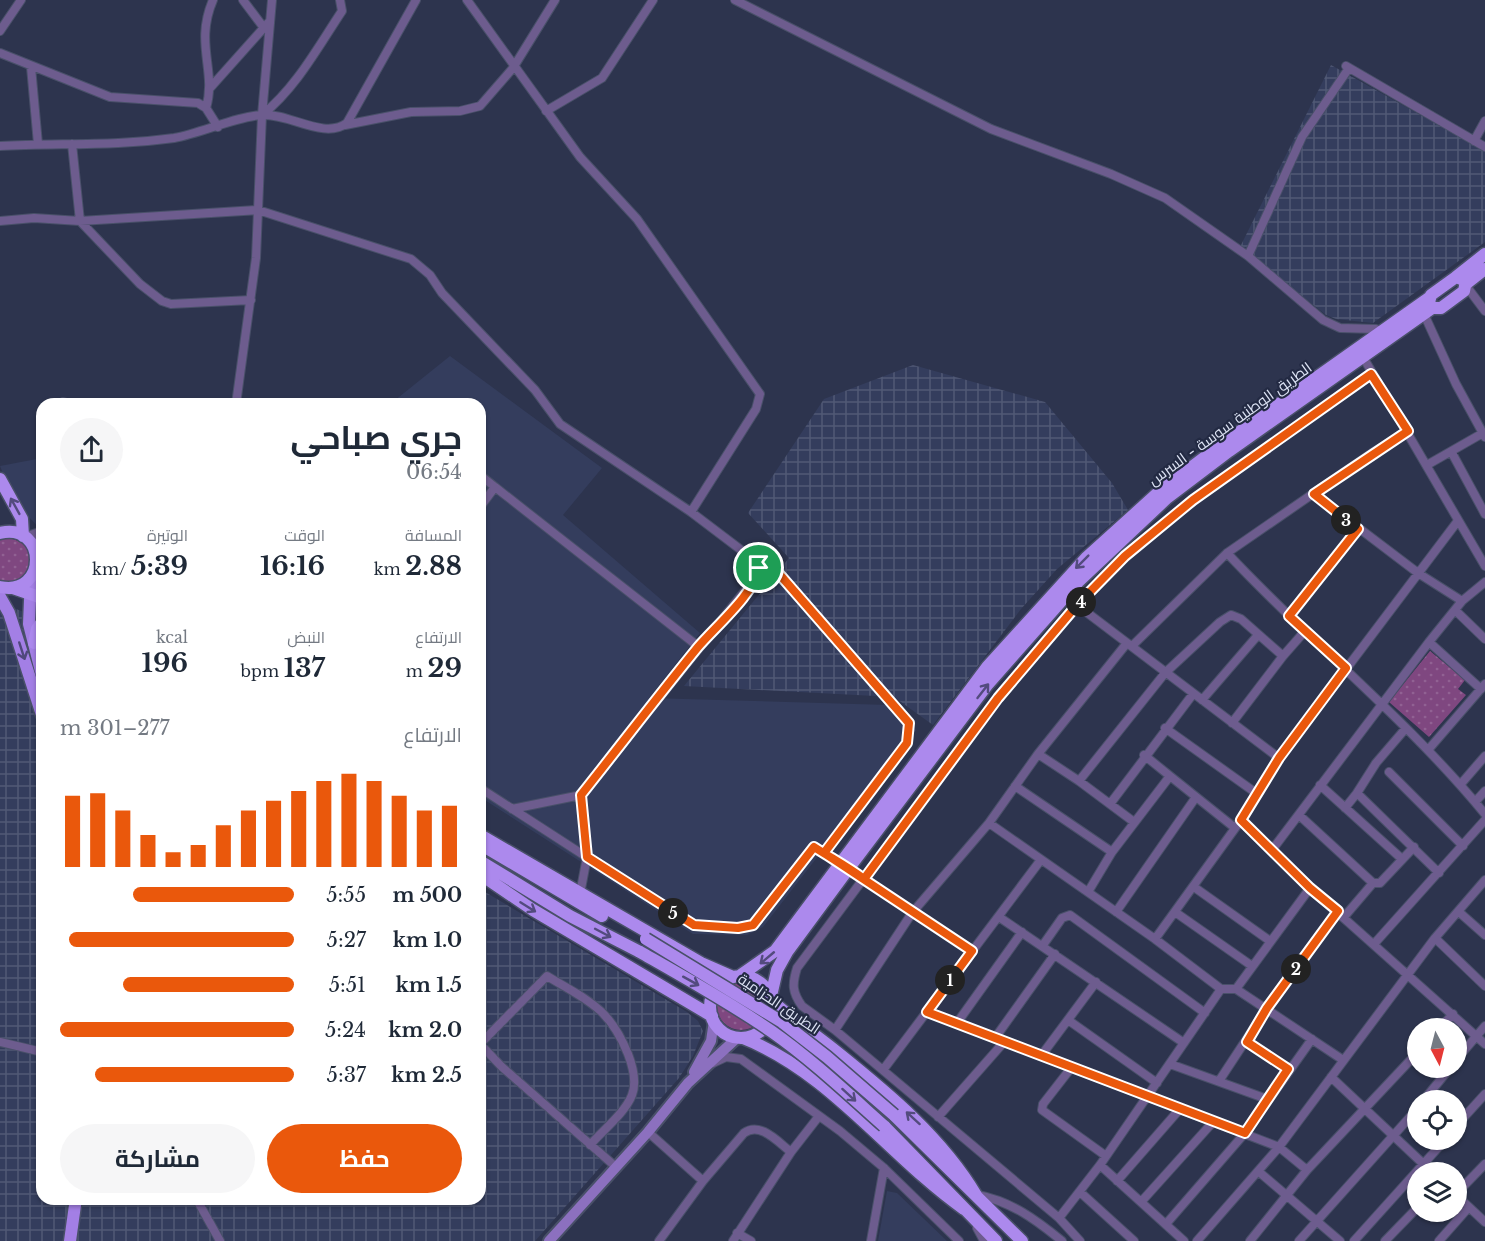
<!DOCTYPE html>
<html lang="ar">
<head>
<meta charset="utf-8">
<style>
  body { margin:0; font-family:"Libre Baskerville",Cairo,serif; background:#f6f6f7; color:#1f2937; direction:rtl; height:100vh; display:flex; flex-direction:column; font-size:22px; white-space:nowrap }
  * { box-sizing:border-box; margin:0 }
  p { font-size:20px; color:#747a83 }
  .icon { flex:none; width:33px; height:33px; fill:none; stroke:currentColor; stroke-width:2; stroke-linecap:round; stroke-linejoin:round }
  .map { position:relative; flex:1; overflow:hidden; direction:ltr }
  .details { position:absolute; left:36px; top:398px; width:450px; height:807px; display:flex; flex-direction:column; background:#fff; border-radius:18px; box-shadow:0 2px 4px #0004; direction:rtl }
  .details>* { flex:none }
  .needle { width:39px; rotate:173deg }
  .controls { position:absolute; left:1407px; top:1018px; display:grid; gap:12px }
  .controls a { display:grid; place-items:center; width:60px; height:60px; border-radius:50%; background:#fff; box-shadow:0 2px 4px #0004; font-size:30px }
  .pin { position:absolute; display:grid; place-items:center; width:51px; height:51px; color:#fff; margin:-26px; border:3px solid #fff; border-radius:50%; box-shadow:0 2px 6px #0007 }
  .km { position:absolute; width:30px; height:30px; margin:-15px; border-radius:50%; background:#222; color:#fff; font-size:16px; line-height:30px; text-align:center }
  .round { display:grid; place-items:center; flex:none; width:63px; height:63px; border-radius:32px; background:#f6f6f7 }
  .overview { display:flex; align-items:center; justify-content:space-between; height:102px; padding:0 24px }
  h1 { font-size:33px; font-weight:700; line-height:45px }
  .metrics { display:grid; grid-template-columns:repeat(3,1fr); gap:9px; height:102px; padding:6px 24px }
  .metrics div { display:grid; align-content:center }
  .metrics b { font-size:26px; font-weight:700 }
  .metrics small { font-size:16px; font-weight:400 }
  .metrics p { font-size:16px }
  .chart { height:168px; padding:12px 24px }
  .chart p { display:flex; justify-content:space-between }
  .chart svg { width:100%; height:108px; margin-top:6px; stroke:#ea580c; stroke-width:6 }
  .cta { display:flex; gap:12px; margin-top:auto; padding:12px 24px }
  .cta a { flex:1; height:69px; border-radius:36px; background:#ea580c; color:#fff; font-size:24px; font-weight:700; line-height:69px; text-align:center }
  .cta a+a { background:#f6f6f7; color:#1f2937 }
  ul { padding:0 24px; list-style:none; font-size:20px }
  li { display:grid; grid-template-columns:96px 72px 1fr; align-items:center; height:45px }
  li i { height:15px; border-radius:8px; background:#ea580c }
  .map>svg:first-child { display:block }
</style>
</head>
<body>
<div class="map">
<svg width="1485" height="1241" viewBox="0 0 1485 1241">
  <defs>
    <pattern id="industrial-grid" width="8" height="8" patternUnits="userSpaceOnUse" patternTransform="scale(1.5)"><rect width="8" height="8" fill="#343d5d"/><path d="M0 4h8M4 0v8" fill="none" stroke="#515975"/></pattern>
    <pattern id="grass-dots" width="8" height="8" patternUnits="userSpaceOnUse" patternTransform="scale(1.5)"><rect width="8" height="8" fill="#7f4780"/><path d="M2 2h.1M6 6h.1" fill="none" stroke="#916193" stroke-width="1.8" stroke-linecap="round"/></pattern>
  </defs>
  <rect width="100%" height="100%" fill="#2d344e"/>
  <!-- built -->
  <path fill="#343d5d" d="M450 356 602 468 563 515 700 633 649 698 889 705 916 730 763 927 747 935 693 934 480 797V404H386L394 401Z
    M42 458V531L14 501 0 466Z
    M887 1191 897 1193 947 1241H878Z"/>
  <!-- industrial -->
  <path fill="url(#industrial-grid)" d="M1331 65 1485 151V242L1373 323 1336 319 1326 315 1240 247Z
    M913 365 1045 402 1112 483 1128 510 1057 569 1021 609 933 725 894 697 684 686 789 558 748 513 824 399Z
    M0 602 42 620V1198H480V889L687 1012 698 1021 703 1031 693 1056 679 1078 535 1241H0Z"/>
  <!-- grass -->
  <path fill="url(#grass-dots)" d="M8 538C44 543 32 590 0 580V540Z
    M1430 651 1465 680 1458 689 1466 695 1429 737 1389 702Z
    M717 1006a24 24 0 1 1 48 0a24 24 0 1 1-48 0Z"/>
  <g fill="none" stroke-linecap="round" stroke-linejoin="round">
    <!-- minor casing -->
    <g stroke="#495069" stroke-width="10">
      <path id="minor" d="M243 0 264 28
        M467 0 580 157 637 219 760 394 756 409 691 512
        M735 0 991 129 1111 174 1165 198 1248 256 1323 320 1340 328 1376 329 1381 332
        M0 31 21 0
        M0 53 110 97 198 103 206 108 218 127
        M1346 66 1485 147
        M31 67 38 144
        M210 88 269 22
        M206 108C217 71 194 44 213 0
        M546 111 602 78 653 0
        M262 115C296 88 318 47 342 11L340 0
        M345 125 411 112 460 111 480 106 513 68 555 0
        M1474 141 1485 121
        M72 144 80 221 140 284 162 301 171 304 251 300
        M0 146C58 143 117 146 174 138 202 133 237 116 263 115 289 113 324 140 347 123L416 0
        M0 221 34 218 80 221 258 210 411 259 430 275 442 293 535 390 560 424 691 512 753 559 759 568 757 576 581 795 512 809
        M1248 256 1302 137 1349 68
        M1467 287 1485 311
        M1424 314 1456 384 1485 437
        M1363 357 1485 566
        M63 402 71 404
        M236 404 256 258 262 115 272 0
        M1452 453 1485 514
        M1427 465 1483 433
        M480 475 495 487
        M1314 494 1418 573 1462 601
        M480 507 495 487 699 647
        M25 537 42 531
        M30 541 42 539
        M1227 553C1311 643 1407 719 1485 814
        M759 568H774L909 723 907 743 824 853
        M1077 605 1279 758
        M1455 610 1485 639
        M1289 616 1358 529
        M1429 642 1481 689
        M1132 646 1227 553 1372 453 1409 431
        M1283 656 1305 631
        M1202 700 1258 635
        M1165 728 1256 793
        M1428 750 1485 684
        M1038 754 1079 781 1134 822
        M1389 772 1463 846
        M1170 776 1235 828
        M1079 781 1165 673 1220 622 1231 615 1241 619 1283 656 1232 723
        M1320 785 1402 859
        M1460 785 1485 756
        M1015 786 1112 852
        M480 788 687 922 705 927 738 928 753 925 814 847 972 951
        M1357 793 1376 763 1406 728
        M1475 802 1485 791
        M1110 804 1193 694
        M1345 808 1357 793 1439 873
        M1299 815 1373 883H1380L1414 847
        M1241 820 1310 888 1485 1044
        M989 823 1155 939 1221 989H1236L1343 1060
        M1272 850 1429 642 1462 601 1485 582
        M1194 887 1270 941
        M1088 892 1112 852 1170 776 1144 755
        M580 894 587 857 581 795
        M1116 912 1196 797
        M1175 912 1252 966
        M1459 912 1485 935
        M999 917 1184 1043
        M1344 917 1373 883
        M1435 938 1485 986
        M1155 939 1241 820 1279 758 1457 522
        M1374 944 1485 820
        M1043 945 1062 918 1070 915 1205 1013
        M1236 989 1310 888
        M927 1012 1279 1147 1307 1170
        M1068 1020 1157 1083
        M957 1023 1022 932
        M1439 1029 1453 1014
        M835 1030 912 913 989 823 1038 754 1127 643
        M995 1038 1055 954
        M0 1042 42 1052
        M1247 1042 1289 1069
        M1041 1056 1096 982
        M1456 1060 1485 1026
        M713 1063 726 1057 741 1059 840 1131 884 1168 959 1241
        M1170 1064 1267 1099
        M1071 1068 1043 1104 1042 1110 1106 1156
        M883 1070 1040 861
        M1331 1077 1433 1173
        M1219 1081 1267 1008 1338 911
        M1423 1101 1450 1068
        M938 1117 1004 1042
        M1456 1126 1485 1094
        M648 1132 703 1181 659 1241
        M590 1145C603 1130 625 1113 632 1095 637 1082 633 1067 628 1054 609 1007 588 1001 547 976L480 1044 502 1067 616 1167
        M1100 1165 1184 1241
        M1258 1171 1340 1241
        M703 1181 744 1133C760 1121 778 1142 791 1152
        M1117 1181 1179 1110
        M1080 1192 1134 1241
        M1456 1194 1485 1164
        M978 1195C1012 1202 1035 1219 1062 1241
        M1456 1195 1485 1222
        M196 1198 220 1241
        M1141 1202 1213 1122
        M1059 1218 1100 1165 1221 989
        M1166 1224 1245 1133 1312 1039
        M977 1228 984 1241
        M737 1233 751 1241
        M733 1241 791 1152 819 1116
        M871 1241 884 1168
        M1080 1241 1059 1218 835 1030 802 1006C792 992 792 984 797 968L998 698 1077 605 1124 556 1193 500 1371 374
        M1197 1241 1279 1147 1435 938 1485 880
        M1250 1241 1307 1170 1418 1052
        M1299 1241 1418 1108
        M1354 1241 1445 1140
        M1385 1241 1418 1207
        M1439 1241 1469 1207"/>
    </g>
    <!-- secondary casing -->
    <g stroke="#495069" stroke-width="14">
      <path id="secondary" d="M694 1072 711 1041 714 1021
        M549 1241 648 1132 688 1083 738 1037"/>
    </g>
    <!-- primary casing -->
    <g stroke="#495069" stroke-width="15">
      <path id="primary" d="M31 577 29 624 42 675
        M0 597 9 613 42 715
        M70 1241 76 1198"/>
    </g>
    <!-- trunk casing -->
    <g stroke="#495069" stroke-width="15">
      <path id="trunk" d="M1456 277 1466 281 1464 291 1441 308H1432L1429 302 1431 295Z
        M1456 277 1485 254
        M1467 283 1485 269
        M0 479 22 519 23 536
        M0 533C48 522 48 597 0 587
        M13 588 42 598
        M34 643 37 629 42 622
        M480 835 701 963 733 977
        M480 844 602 916
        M480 861 570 916 640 952
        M480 874 533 910 712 1016
        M741 975 775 951 987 667 1086 558 1160 491 1221 445 1429 298
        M710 1007a31 31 0 1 1 62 0a31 31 0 1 1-62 0Z
        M771 996 777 970 787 952 849 868 988 684 1078 582 1167 498 1229 451 1432 308
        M772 1001C793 1020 816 1035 838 1053 889 1094 942 1138 976 1195
        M743 1038C830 1072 889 1156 964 1209
        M894 1115 1022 1241
        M884 1126 996 1241"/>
    </g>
    <!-- minor -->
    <use href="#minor" stroke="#6d5c8e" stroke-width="8"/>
    <!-- secondary -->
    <use href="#secondary" stroke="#8c70bf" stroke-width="10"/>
    <!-- primary -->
    <use href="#primary" stroke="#a37fe5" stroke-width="12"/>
    <!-- trunk -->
    <use href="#trunk" stroke="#ac89ed" stroke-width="12"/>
    <!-- trunk-bridge casing -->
    <g stroke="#495069" stroke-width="15" stroke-linecap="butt">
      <path id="trunk-bridge" d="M646 939 782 1022 827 1057 894 1115
        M640 952C684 977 729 1002 771 1031 811 1059 847 1093 884 1126"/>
    </g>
    <!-- trunk-bridge -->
    <use href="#trunk-bridge" stroke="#ac89ed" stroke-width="12"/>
  </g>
  <!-- one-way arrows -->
  <defs><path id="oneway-shaft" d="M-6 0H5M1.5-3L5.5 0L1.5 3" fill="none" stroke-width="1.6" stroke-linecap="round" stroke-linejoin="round" transform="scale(1.5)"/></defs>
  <g stroke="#534b7e">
    <use href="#oneway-shaft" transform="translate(15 506) rotate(-119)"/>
    <use href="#oneway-shaft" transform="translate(1082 562) rotate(135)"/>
    <use href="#oneway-shaft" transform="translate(983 691) rotate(-52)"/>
    <use href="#oneway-shaft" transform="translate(528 907) rotate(32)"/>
    <use href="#oneway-shaft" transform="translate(603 933) rotate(28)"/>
    <use href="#oneway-shaft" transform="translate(767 958) rotate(140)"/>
    <use href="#oneway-shaft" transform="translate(691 981) rotate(29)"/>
    <use href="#oneway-shaft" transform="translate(849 1095) rotate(42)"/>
    <use href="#oneway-shaft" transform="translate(913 1118) rotate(-138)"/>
  </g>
  <use stroke="#50487c" href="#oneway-shaft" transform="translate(22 651) rotate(72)"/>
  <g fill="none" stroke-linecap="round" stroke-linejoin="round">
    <!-- route casing -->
    <g stroke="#fff" stroke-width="12">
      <path id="route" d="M759 568H774L909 723 907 743 824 853 972 951 927 1012 1245 1133 1288 1069 1247 1042 1267 1008 1338 911 1310 888 1241 820 1279 758 1346 668 1289 616 1358 529 1314 494 1408 431 1371 374 1193 500 1125 556 1077 605 998 698 864 879C848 867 831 858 814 847L753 925 738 928 694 925 587 857 581 795C620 746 658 696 698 647 715 627 755 593 759 568"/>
    </g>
    <!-- route -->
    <use href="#route" stroke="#ea580c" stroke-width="8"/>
  </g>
  <g text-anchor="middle" stroke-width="4.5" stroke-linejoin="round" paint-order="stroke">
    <!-- street labels -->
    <g font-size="15" fill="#dee4f5" stroke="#232a43">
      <text transform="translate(1230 424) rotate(-36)" y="5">الطريق الوطنية سوسة - السرس</text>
      <text transform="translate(779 1004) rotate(34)" y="5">الطريق الحزامية</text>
    </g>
  </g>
</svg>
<div class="controls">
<a><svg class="needle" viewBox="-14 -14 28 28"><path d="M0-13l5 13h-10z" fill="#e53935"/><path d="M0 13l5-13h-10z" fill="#747a83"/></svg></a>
<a><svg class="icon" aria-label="locate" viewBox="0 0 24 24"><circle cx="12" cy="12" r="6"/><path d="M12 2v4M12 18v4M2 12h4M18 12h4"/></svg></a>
<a><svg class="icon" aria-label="layers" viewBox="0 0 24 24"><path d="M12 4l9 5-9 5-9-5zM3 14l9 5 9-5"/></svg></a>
</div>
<div class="pin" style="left:759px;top:568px;background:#1e9e55"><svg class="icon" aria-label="arrive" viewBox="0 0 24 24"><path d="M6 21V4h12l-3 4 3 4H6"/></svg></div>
<b class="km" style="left:950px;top:980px">1</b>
<b class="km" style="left:1296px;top:969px">2</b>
<b class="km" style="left:1346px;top:520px">3</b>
<b class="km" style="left:1081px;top:602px">4</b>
<b class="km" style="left:673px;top:913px">5</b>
<section class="details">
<div class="overview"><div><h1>جري صباحي</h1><p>06:54</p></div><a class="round"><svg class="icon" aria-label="share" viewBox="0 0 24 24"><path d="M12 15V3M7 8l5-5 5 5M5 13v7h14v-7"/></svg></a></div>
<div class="metrics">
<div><p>المسافة</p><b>2.88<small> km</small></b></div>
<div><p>الوقت</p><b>16:16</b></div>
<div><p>الوتيرة</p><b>5:39<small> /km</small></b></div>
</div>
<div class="metrics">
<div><p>الارتفاع</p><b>29<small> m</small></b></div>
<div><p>النبض</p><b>137<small> bpm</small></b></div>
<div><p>kcal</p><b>196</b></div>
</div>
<div class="chart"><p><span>الارتفاع</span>277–301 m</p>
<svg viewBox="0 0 160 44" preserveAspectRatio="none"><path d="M5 44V15M15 44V14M25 44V21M35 44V31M45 44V38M55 44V35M65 44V27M75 44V21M85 44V17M95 44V13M105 44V9M115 44V6M125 44V9M135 44V15M145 44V21M155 44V19"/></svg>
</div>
<ul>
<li><b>500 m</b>5:55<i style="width:69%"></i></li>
<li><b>1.0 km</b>5:27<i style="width:96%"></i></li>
<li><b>1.5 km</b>5:51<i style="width:73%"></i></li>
<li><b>2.0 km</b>5:24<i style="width:100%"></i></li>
<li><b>2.5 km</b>5:37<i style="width:85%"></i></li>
</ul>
<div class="cta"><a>حفظ</a><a>مشاركة</a></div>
</section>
</div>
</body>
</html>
